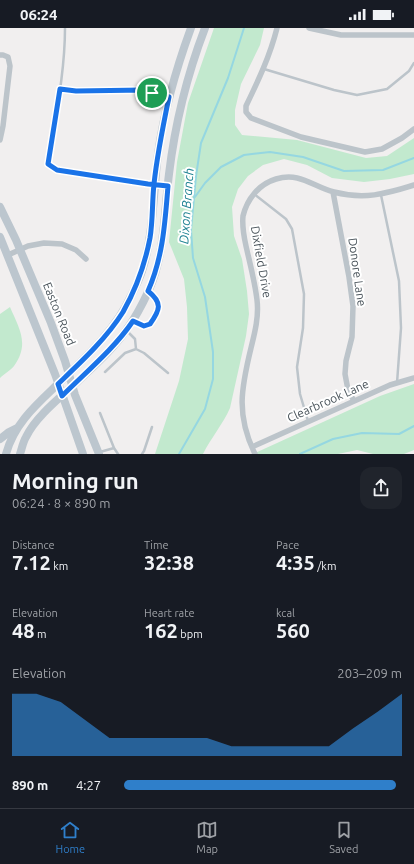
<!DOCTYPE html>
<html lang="en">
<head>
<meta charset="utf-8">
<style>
  body { margin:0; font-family:Ubuntu,sans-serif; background:#20242c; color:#f1f3f6; height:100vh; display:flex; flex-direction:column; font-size:15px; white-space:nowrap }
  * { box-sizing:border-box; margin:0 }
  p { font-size:13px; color:#9ea1a6 }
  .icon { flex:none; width:22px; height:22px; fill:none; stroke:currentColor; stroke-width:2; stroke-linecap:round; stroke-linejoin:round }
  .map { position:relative; height:426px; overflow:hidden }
  .panel { display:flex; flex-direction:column; background:#171b24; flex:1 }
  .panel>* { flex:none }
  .pin { position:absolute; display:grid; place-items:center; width:34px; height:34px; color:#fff; margin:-17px; border:2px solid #fff; border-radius:50%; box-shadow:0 1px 4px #0007 }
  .round { display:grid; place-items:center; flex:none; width:42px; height:42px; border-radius:12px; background:#20242c }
  .head { display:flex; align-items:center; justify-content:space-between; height:68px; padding:0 12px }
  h1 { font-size:22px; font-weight:700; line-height:30px }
  .figures { display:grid; grid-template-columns:repeat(3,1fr); gap:6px; height:68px; padding:4px 12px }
  .figures div { display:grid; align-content:center }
  .figures b { font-size:20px; font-weight:700 }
  .figures small { font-size:11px; font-weight:400 }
  .figures p { font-size:11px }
  .chart { height:112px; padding:8px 12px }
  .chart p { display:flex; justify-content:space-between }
  .chart svg { width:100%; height:72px; margin-top:4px; fill:#2f7fca; opacity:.7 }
  ul { padding:0 12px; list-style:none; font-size:13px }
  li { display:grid; grid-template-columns:64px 48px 1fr; align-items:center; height:30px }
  li i { height:10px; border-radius:5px; background:#2f7fca }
  .status { display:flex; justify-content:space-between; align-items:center; height:28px; padding:0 20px; background:#171b24; direction:ltr }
  .status svg { height:11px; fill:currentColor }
  .menu { display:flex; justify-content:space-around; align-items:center; height:56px; border-top:1px solid #363941; background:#171b24; font-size:11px; color:#9ea1a6 }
  .menu a { display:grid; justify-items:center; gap:2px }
  .menu .current { color:#2f7fca }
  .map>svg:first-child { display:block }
</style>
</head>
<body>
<div class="status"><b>06:24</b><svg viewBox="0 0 49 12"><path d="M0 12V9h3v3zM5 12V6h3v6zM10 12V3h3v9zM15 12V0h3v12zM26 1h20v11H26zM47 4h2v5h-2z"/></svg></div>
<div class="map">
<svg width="414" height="426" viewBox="0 0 414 426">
  <rect width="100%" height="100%" fill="#f1efef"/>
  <!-- green -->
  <path fill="#c2e9ce" d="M214 0H264L260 17 241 56 235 82V97L242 107 297 112 366 130 387 128 414 110V146L390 151 364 154 332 150 307 137 284 131 263 137 248 148 238 161 232 179 234 208 242 231 247 263 249 286 246 308 230 380C223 396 211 410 203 426H155L179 353 188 311 187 279 184 251 169 214 177 134 188 75Z
    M10 279C19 300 30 316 14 338 11 342 4 346 0 350V286Z
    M414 356V422L404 426H373L357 422 338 426H253L380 368Z"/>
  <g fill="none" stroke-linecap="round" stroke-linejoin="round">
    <!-- stream -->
    <path stroke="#95d7e1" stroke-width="2" d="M195 169 205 155 221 139 244 127 270 124 303 129 344 143 383 142 414 130
      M179 426 205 381 213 351V324L205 269 193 230 191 202 196 148 201 115 228 50 244 0
      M300 426 333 411 362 405 399 406 414 398"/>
    <!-- lane -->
    <path stroke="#bcc4ca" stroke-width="2.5" d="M65 0C65 45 55 91 48 136L57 142 166 158
      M264 41 334 62 357 67 387 61 409 43 414 35
      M60 61 76 63 144 62 169 69
      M254 166 286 191 292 201 304 266 303 300 297 339 300 366 308 393
      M381 167 399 253 401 300 397 355
      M133 293 144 298 150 296C160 283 163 275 149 264
      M127 303 135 311 136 321 144 325 168 345
      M105 344 125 325 136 321
      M100 385 114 420 100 424
      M114 420 118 426
      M142 426 144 423 152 399"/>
    <!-- street -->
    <path stroke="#bcc4ca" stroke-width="5.5" d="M277 0C270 28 258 53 246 78V84L251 90 301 109 365 124 382 121 402 110 414 101
      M309 0 341 7H414
      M0 27H3L8 29 10 38 3 98 0 112
      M333 164 349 249 353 278 352 309 346 333 345 346 348 362 354 373
      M8 227 28 218 44 215 62 216 76 222 86 231
      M252 419 390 357 414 350
      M255 426C236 387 241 361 251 320 255 304 259 288 257 272 255 254 250 236 246 218 244 209 242 198 243 188 247 171 259 156 276 151 300 144 312 158 334 164 364 172 385 166 414 157"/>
    <!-- secondary -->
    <path stroke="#bcc6ce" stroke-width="8" d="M0 179 16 212 51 295 65 333 75 367 99 426
      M0 209 55 346 83 426
      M0 411 9 404 17 400
      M6 426C14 396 36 377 57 357 85 330 115 303 131 268 135 260 139 252 142 243 154 206 153 165 158 126 164 83 176 41 191 0
      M20 426C22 420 23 414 26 409 36 388 62 368 79 352 96 336 114 320 127 301 136 289 143 275 149 262 165 225 164 186 169 146 175 96 187 47 205 0"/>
  </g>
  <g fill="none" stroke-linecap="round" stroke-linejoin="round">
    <!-- route casing -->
    <g stroke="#fff" stroke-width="8">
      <path id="route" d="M152 65 169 69C163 98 157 127 154 156 152 174 153 192 150 210 145 236 136 261 123 284 106 311 81 334 58 356L62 368C86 344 114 321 133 293L144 298 150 296C160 282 163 275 148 263 163 229 165 195 168 158L148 156 57 142 48 136 60 61 76 63 144 62 152 65"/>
    </g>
    <!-- route -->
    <use href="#route" stroke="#1a73e8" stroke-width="5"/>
  </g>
  <g text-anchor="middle" stroke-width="4" stroke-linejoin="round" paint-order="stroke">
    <!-- street labels -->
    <g font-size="12" fill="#49535a" stroke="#fff">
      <text transform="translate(261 234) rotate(80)" y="4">Dixfield Drive</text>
      <text transform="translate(357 244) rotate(82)" y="4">Donore Lane</text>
      <text transform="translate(59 286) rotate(68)" y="4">Easton Road</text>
      <text transform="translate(328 373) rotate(-24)" y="4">Clearbrook Lane</text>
    </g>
    <!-- water labels -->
    <g font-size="13" font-style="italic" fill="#1d8191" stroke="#fff">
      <text transform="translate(186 178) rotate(-86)" y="5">Dixon Branch</text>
    </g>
  </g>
</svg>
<div class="pin" style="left:152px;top:65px;background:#1e9e55"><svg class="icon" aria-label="arrive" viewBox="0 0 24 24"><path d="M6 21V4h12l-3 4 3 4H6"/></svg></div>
</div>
<section class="panel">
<div class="head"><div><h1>Morning run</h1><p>06:24 · 8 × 890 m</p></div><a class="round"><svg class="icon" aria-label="share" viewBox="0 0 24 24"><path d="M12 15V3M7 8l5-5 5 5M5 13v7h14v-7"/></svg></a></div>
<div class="figures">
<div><p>Distance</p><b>7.12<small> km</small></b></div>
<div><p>Time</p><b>32:38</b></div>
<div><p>Pace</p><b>4:35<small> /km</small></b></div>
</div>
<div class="figures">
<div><p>Elevation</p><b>48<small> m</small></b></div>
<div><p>Heart rate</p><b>162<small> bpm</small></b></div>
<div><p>kcal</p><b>560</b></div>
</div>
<div class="chart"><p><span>Elevation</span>203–209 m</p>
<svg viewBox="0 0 160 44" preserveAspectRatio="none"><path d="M0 44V6L10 6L20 11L30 22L40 33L50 33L60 33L70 33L80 33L90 38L100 38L110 38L120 38L130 38L140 27L150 17L160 6V44z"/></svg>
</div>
<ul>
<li><b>890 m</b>4:27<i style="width:98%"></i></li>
</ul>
</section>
<nav class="menu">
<a class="current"><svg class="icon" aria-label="home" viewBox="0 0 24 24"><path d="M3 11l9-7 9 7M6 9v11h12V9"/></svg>Home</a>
<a><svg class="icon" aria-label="map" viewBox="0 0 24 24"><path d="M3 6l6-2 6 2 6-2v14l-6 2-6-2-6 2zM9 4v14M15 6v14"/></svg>Map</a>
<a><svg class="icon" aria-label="saved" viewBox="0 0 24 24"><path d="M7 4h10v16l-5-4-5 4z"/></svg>Saved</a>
</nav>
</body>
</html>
